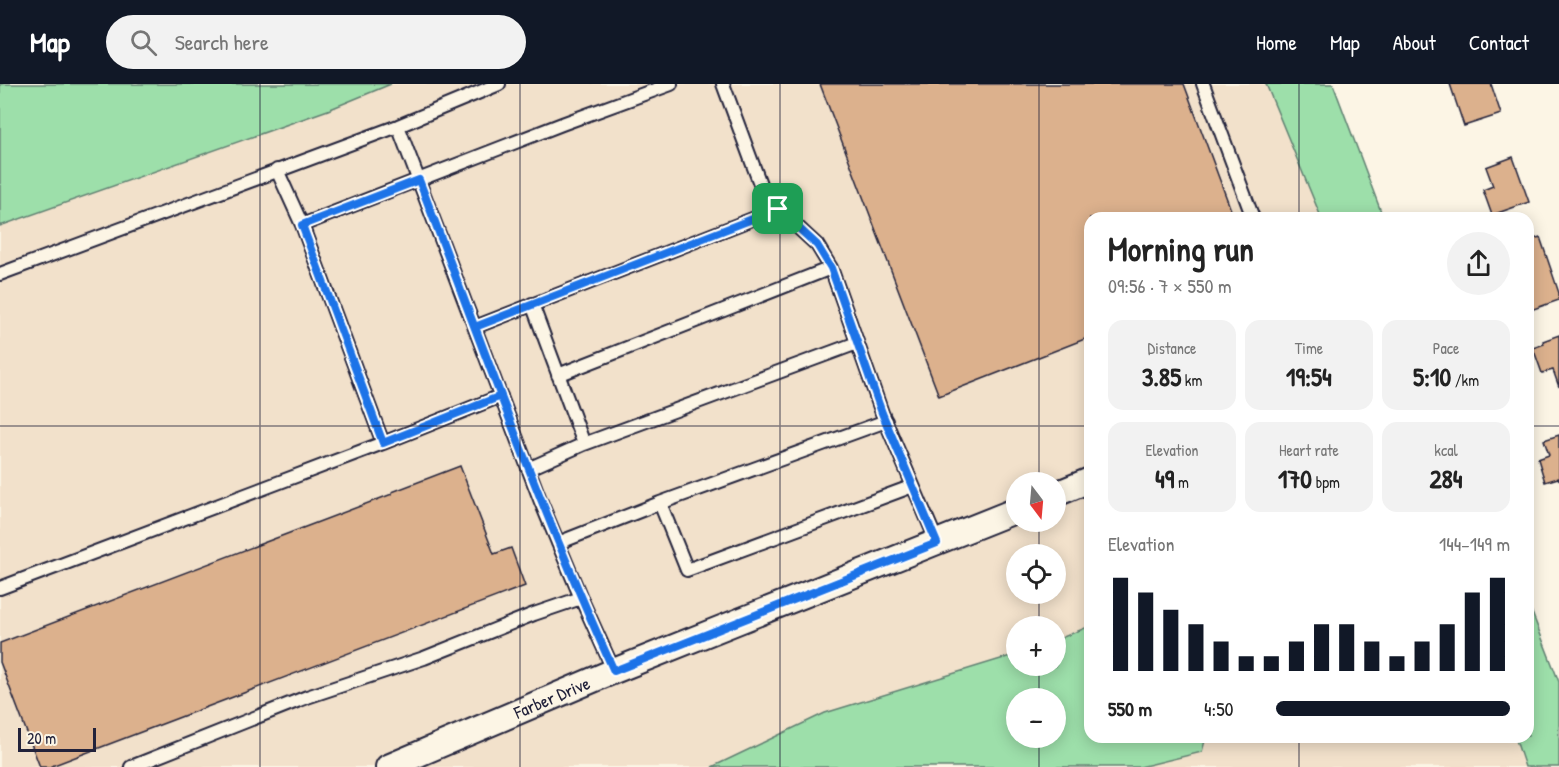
<!DOCTYPE html>
<html lang="en">
<head>
<meta charset="utf-8">
<style>
  body { margin:0; font-family:"Patrick Hand",sans-serif; background:#f2f2f2; color:#222; height:100vh; display:flex; flex-direction:column; font-size:22px; white-space:nowrap }
  * { box-sizing:border-box; margin:0 }
  p { font-size:20px; color:#767676 }
  .icon { flex:none; width:33px; height:33px; fill:none; stroke:currentColor; stroke-width:2; stroke-linecap:round; stroke-linejoin:round }
  .map { position:relative; flex:1; overflow:hidden }
  .drawer { position:absolute; left:1084px; top:128px; width:450px; height:531px; display:flex; flex-direction:column; background:#fff; border-radius:18px; box-shadow:0 3px 15px #0003 }
  .drawer>* { flex:none }
  .needle { width:39px; rotate:164deg }
  .buttons { position:absolute; left:1006px; top:388px; display:grid; gap:12px }
  .buttons a { display:grid; place-items:center; width:60px; height:60px; border-radius:50%; background:#fff; box-shadow:0 3px 15px #0003; font-size:30px }
  .scale { position:absolute; left:18px; bottom:15px; width:78px; box-sizing:border-box; padding-left:6px; border:3px solid #22223b; border-top:0; font-size:16px; line-height:21px; white-space:nowrap; color:#22223b; -webkit-text-stroke:4px #fcf5e5; paint-order:stroke }
  .pin { position:absolute; display:grid; place-items:center; width:51px; height:51px; color:#fff; margin:-26px; border-radius:12px; box-shadow:0 3px 9px #0006 }
  .round { display:grid; place-items:center; flex:none; width:63px; height:63px; border-radius:32px; background:#f2f2f2 }
  .headline { display:flex; align-items:center; justify-content:space-between; height:102px; padding:0 24px }
  h1 { font-size:33px; font-weight:700; line-height:45px }
  .figures { display:grid; grid-template-columns:repeat(3,1fr); gap:9px; height:102px; padding:6px 24px }
  .figures div { display:grid; align-content:center; border-radius:15px; background:#f2f2f2; text-align:center }
  .figures b { font-size:26px; font-weight:700 }
  .figures small { font-size:16px; font-weight:400 }
  .figures p { font-size:16px }
  .chart { height:168px; padding:12px 24px }
  .chart p { display:flex; justify-content:space-between }
  .chart svg { width:100%; height:108px; margin-top:6px; stroke:#111827; stroke-width:6 }
  ul { padding:0 24px; list-style:none; font-size:20px }
  li { display:grid; grid-template-columns:96px 72px 1fr; align-items:center; height:45px }
  li i { height:15px; border-radius:8px; background:#111827 }
  header { display:flex; align-items:center; gap:36px; box-sizing:border-box; height:84px; padding:0 30px; background:#111827; color:#fff }
  header strong { font-size:28px }
  nav { display:flex; gap:33px; margin-inline-start:auto; font-size:21px }
  .search { width:420px; height:54px; background:#f2f2f2; display:flex; align-items:center; gap:15px; box-sizing:border-box; padding:0 21px; border-radius:33px; color:#767676; font-size:22px }
  .map>svg:first-child { display:block }
</style>
</head>
<body>
<header>
<strong>Map</strong>
<div class="search"><svg class="icon" aria-label="search" viewBox="0 0 24 24"><circle cx="10" cy="10" r="6"/><path d="M15 15l6 6"/></svg>Search here</div>
<nav><a>Home</a><a>Map</a><a>About</a><a>Contact</a></nav>
</header>
<div class="map">
<svg width="1559" height="683" viewBox="0 0 1559 683">
  <rect width="100%" height="100%" fill="#fcf5e5"/>
  <filter id="ink" filterUnits="userSpaceOnUse"><feTurbulence type="fractalNoise" baseFrequency=".0167" numOctaves="2"/><feDisplacementMap in="SourceGraphic" scale="12" xChannelSelector="R" yChannelSelector="G"/><feConvolveMatrix kernelMatrix="1 2 1 2 8 2 1 2 1" color-interpolation-filters="sRGB"/></filter>
  <g filter="url(#ink)">
    <!-- built -->
    <path fill="#f2e1cb" fill-rule="evenodd" d="M286 0H1284L1338 133 1090 134V652H1528L1559 671V683H0V105ZM1017 399H1056V438H1017ZM1017 471H1056V510H1017ZM1017 543H1056V582H1017ZM1017 615H1056V654H1017Z"/>
    <!-- green -->
    <path fill="#9ddfaa" stroke="#608072" stroke-width="1.5" fill-rule="evenodd" d="M0 0H391L328 26 0 142Z
      M1266 0H1333L1383 133H1321Z
      M1529 521 1559 598V683H1525L1515 653 1528 652Z
      M1090 542V652L1206 653 1202 668 1140 683H712L825 629 1017 570V582H1056V556ZM1017 615H1056V654H1017Z"/>
    <!-- building -->
    <path fill="#dcb18d" stroke="#22223b" stroke-width="1.5" d="M820 0H1184L1234 134H1090V253L939 312Z
      M1450 0H1491L1501 30 1464 42Z
      M1513 73 1529 118 1492 131 1483 106 1493 102 1486 83Z
      M1540 153 1559 209V216L1528 227V157Z
      M1559 251V303L1553 286 1542 289 1533 264 1544 260 1543 257Z
      M1559 351V396L1558 394 1545 398 1538 375 1549 371 1544 356Z
      M460 382 494 470 511 464 525 502 49 683H40L0 578V559L392 410V408Z"/>
    <g fill="none" stroke-linecap="round" stroke-linejoin="round">
      <!-- service casing -->
      <g stroke="#22223b" stroke-width="16">
        <path id="service" d="M723 0 763 108 778 125 817 161 831 184 882 329 937 458
          M1203 0 1253 134
          M398 42 541 418 581 514
          M277 86 302 141 562 40 671 0
          M302 141 383 359 501 312
          M0 190 398 42 499 0
          M532 220 584 360
          M475 243 778 125
          M558 291 831 184
          M528 385 584 360 857 259
          M660 419 886 337
          M558 459 660 419 687 486 913 402
          M0 504 383 359
          M131 683 307 613 424 574 534 530 581 514 614 587"/>
      </g>
      <!-- minor casing -->
      <g stroke="#22223b" stroke-width="28">
        <path id="minor" d="M1056 410 1090 396
          M388 683 614 587 1017 426"/>
      </g>
      <!-- service -->
      <use href="#service" stroke="#fcf5e5" stroke-width="12"/>
      <!-- minor -->
      <use href="#minor" stroke="#fcf5e5" stroke-width="24"/>
    </g>
  </g>
  <g fill="none" stroke-linecap="round" stroke-linejoin="round" filter="url(#ink)">
    <!-- route casing -->
    <g stroke="#fff" stroke-width="12">
      <path id="route" d="M778 125 475 243 501 312 383 359 302 141 419 96C482 261 541 427 614 587L937 459 882 329 831 184 817 161 778 125"/>
    </g>
    <!-- route -->
    <use href="#route" stroke="#1a73e8" stroke-width="8"/>
  </g>
  <!-- grid -->
  <path fill="none" stroke="#22223b" stroke-width="1.5" stroke-opacity="0.55" d="M260 0V683M520 0V683M780 0V683M1039 0V399M1299 0V134M0 342H1090M1528 342H1559M1039 438V471M1039 510V543M1039 582V615M1299 652V683M1039 654V683"/>
  <g text-anchor="middle" stroke-width="5" stroke-linejoin="round" paint-order="stroke">
    <!-- street labels -->
    <g font-size="18" fill="#22223b" stroke="#fcf5e5">
      <text transform="translate(552 614) rotate(-23)" y="6">Farber Drive</text>
    </g>
  </g>
</svg>
<div class="buttons">
<a><svg class="needle" viewBox="-14 -14 28 28"><path d="M0-13l5 13h-10z" fill="#e53935"/><path d="M0 13l5-13h-10z" fill="#767676"/></svg></a>
<a><svg class="icon" aria-label="locate" viewBox="0 0 24 24"><circle cx="12" cy="12" r="6"/><path d="M12 2v4M12 18v4M2 12h4M18 12h4"/></svg></a>
<a>+</a>
<a>−</a>
</div>
<div class="scale">20 m</div>
<div class="pin" style="left:778px;top:125px;background:#1e9e55"><svg class="icon" aria-label="arrive" viewBox="0 0 24 24"><path d="M6 21V4h12l-3 4 3 4H6"/></svg></div>
<section class="drawer">
<div class="headline"><div><h1>Morning run</h1><p>09:56 · 7 × 550 m</p></div><a class="round"><svg class="icon" aria-label="share" viewBox="0 0 24 24"><path d="M12 15V3M7 8l5-5 5 5M5 13v7h14v-7"/></svg></a></div>
<div class="figures">
<div><p>Distance</p><b>3.85<small> km</small></b></div>
<div><p>Time</p><b>19:54</b></div>
<div><p>Pace</p><b>5:10<small> /km</small></b></div>
</div>
<div class="figures">
<div><p>Elevation</p><b>49<small> m</small></b></div>
<div><p>Heart rate</p><b>170<small> bpm</small></b></div>
<div><p>kcal</p><b>284</b></div>
</div>
<div class="chart"><p><span>Elevation</span>144–149 m</p>
<svg viewBox="0 0 160 44" preserveAspectRatio="none"><path d="M5 44V6M15 44V12M25 44V19M35 44V25M45 44V32M55 44V38M65 44V38M75 44V32M85 44V25M95 44V25M105 44V32M115 44V38M125 44V32M135 44V25M145 44V12M155 44V6"/></svg>
</div>
<ul>
<li><b>550 m</b>4:50<i style="width:100%"></i></li>
</ul>
</section>
</div>
</body>
</html>
